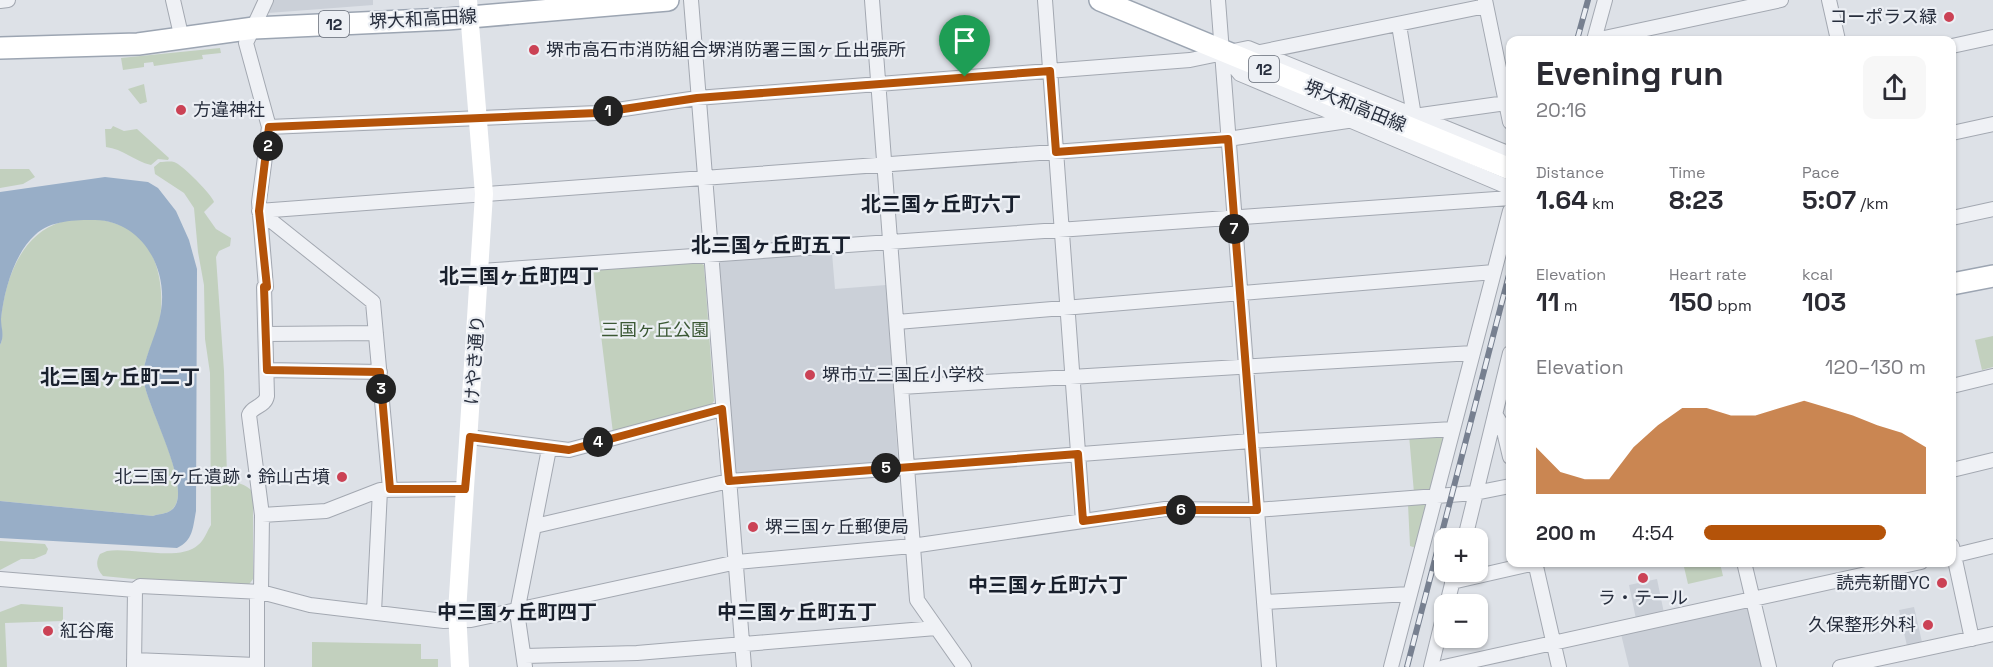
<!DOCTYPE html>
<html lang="en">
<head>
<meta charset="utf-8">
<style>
  body { margin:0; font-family:"Space Grotesk","Noto Sans JP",sans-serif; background:#f7f7f7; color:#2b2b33; height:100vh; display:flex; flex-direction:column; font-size:22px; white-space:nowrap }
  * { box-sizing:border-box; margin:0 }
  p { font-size:20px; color:#7c7c81 }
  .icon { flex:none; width:33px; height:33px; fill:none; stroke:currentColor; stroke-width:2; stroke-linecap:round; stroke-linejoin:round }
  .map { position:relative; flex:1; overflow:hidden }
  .side { position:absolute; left:1506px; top:36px; width:450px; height:531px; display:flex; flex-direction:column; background:#fff; border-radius:12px; box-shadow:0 2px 4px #0004 }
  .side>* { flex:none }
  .buttons { position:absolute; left:1434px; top:528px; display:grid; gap:12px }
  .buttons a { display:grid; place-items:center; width:54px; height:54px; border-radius:12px; background:#fff; box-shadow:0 2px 4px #0004; font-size:30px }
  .pin { position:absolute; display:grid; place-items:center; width:51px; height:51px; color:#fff; margin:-62px -26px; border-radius:50% 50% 50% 0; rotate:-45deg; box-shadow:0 0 6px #0007 }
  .pin .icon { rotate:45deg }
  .km { position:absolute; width:30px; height:30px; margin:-15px; border-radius:50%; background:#222; color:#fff; font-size:16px; line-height:30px; text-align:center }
  .round { display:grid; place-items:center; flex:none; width:63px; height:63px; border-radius:12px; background:#f7f7f7 }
  .overview { display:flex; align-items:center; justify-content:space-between; height:102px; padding:0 30px }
  h1 { font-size:33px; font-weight:700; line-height:45px }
  .stats { display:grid; grid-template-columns:repeat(3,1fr); gap:9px; height:102px; padding:6px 30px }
  .stats div { display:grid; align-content:center }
  .stats b { font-size:26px; font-weight:700 }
  .stats small { font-size:16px; font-weight:400 }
  .stats p { font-size:16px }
  .chart { height:168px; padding:12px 30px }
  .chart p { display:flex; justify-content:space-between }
  .chart svg { width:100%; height:108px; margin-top:6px; fill:#b45309; opacity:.7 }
  ul { padding:0 30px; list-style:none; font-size:20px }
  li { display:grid; grid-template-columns:96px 72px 1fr; align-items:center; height:45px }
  li i { height:15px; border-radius:8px; background:#b45309 }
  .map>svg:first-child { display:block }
</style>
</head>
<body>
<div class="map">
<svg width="1993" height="667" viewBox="0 0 1993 667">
  <rect width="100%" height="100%" fill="#dde1e7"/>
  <!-- built -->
  <path fill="#cbd0d8" d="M274 0H373V5L268 13Z
    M832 253 835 289 886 285 898 461 735 473 718 261Z
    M1657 579 1664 613 1636 619 1629 585Z
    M1747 606 1750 608 1763 667H1629L1621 634Z
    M1914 607 1922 642 1907 646 1899 610Z"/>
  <!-- green -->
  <path fill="#c2d0be" d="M220 48 221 53 202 55 203 59 154 66 153 62 144 63V67L123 70 121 58Z
    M144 84 147 102 140 104 128 89Z
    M113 126 124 131 137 129 169 158 168 160 158 159 151 165C134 161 123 149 106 147L105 129H111Z
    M160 162C164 162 170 161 174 162 182 164 213 196 214 202L204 212 216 229 231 238 230 246 219 251 216 257 224 371 227 476C236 484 245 483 253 492V579L248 586C199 590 152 580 103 576 97 569 95 563 100 554L107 551C131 547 180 562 198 545 204 541 207 531 211 525L210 373 205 339 204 285 198 252 194 208 184 193 155 174 154 167Z
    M0 169H29L35 177 23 184 0 188Z
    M103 220C114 223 128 226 137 234 160 254 165 296 159 324 155 341 143 359 143 377 144 401 198 494 170 511 166 514 158 514 153 516L0 501V345C5 335 0 328 1 318 5 280 21 234 61 222 74 218 89 220 103 220Z
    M700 263 704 265 714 401 711 405 613 433 593 270Z
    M1993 336V367L1982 370 1975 340Z
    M1443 434 1444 437 1432 490 1414 493 1409 435Z
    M1425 502 1428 506 1416 548 1410 546 1408 504Z
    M0 541 45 544 48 549 46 554 34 559H21L0 570Z
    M1706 563H1720L1723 576 1688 584 1684 567Z
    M21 604 63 607V621L5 623 7 667H0V612Z
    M312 642 421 644V659H438V667H312Z"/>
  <!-- water -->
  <path fill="#98aec7" d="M105 177 148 182 158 188 176 211 189 240 197 269 196 511C193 527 193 541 177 548L0 538V501L153 516C158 514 166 514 170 511 199 494 140 397 143 373 146 352 158 332 161 311 168 268 142 221 95 220 75 220 51 220 35 235 14 254 4 291 1 319 1 329 5 335 0 345V192Z"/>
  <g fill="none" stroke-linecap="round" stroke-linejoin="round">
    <!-- street casing -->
    <g stroke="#a3a8b1" stroke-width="16">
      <path id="street" d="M173 0 182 39
        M691 0 744 667
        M872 0 917 600 964 667
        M1045 0 1083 521
        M1218 0 1269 667
        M1485 0 1510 122
        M1829 0 1838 40
        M0 1 8 0
        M1399 25 1414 116 1506 103
        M1594 40 1605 0
        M1595 40 1781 0
        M1952 46 1993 37
        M1260 52 1486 6
        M1223 53 1240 74 1510 188
        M269 127 597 113 697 98 1190 60 1248 48 1510 154
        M1952 133 1993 124
        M259 211 1228 139 1354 120
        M259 211 373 302 390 489
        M1952 218 1993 209
        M481 271 1510 198
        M897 322 1494 272
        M266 334 376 333
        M267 370 380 372
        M1952 386 1993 376
        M901 387 1473 353
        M1495 414 1503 427 1510 457
        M470 437 569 450 722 409
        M1952 470 1993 460
        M262 515 326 511 380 490 465 489
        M535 526 729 481 1251 441 1453 429
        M1465 538 1510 353
        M1952 546 1972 639
        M1952 556 1993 546
        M1535 562 1559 667
        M1744 562 1769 667
        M0 579 135 590 140 586 261 592 262 515 249 415C252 406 265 407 267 396L264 287H266L259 202 269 127 246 43 266 0
        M1452 582 1539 562
        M261 592 310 605 444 621 471 620 737 562 912 546 1165 509 1257 510 1475 493 1510 486
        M257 594V667
        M1264 602 1410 594
        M1447 604 1455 572
        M374 612 380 490
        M525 656 637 653 936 628
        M134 660 257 665
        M134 667 135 590
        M525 667 517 612 549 449
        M1391 667 1510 211
        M1431 667 1444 614
        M1444 667 1921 562
        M1840 667 1993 634"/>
    </g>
    <!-- primary casing -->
    <g stroke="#9ca5b2" stroke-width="24">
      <path id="primary" d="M1100 0 1510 169
        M0 48 138 44 254 28 447 19 668 0
        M1952 284 1993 276"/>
    </g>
    <!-- street -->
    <use href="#street" stroke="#eff1f5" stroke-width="14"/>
    <!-- secondary -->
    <path stroke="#fff" stroke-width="18" d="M460 667 457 612 484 194 468 0"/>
    <!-- primary -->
    <use href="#primary" stroke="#fff" stroke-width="21"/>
    <!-- rail casing -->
    <g stroke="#778090" stroke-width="6">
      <path id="rail" d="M1577 40 1588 0
        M1407 667 1510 271"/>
    </g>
    <!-- rail -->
    <use href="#rail" stroke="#eceff4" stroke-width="4" stroke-dasharray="11" stroke-linecap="butt"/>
  </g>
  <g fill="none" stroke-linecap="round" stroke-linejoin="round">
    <!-- route casing -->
    <g stroke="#fff" stroke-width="12">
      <path id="route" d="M1050 71 1056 152 1228 139 1257 510H1165L1083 521 1078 454 729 481 722 409 569 450 470 437 465 489H390L380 372 267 370 264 287H267L259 211 269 127 597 113 697 98Z"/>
    </g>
    <!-- route -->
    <use href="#route" stroke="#b45309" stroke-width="8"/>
  </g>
  <!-- markers -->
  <g fill="#cb4255" stroke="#eceff4" stroke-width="2">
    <circle cx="1949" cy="17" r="6"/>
    <circle cx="534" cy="50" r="6"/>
    <circle cx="181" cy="110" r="6"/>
    <circle cx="810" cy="375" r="6"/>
    <circle cx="342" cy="477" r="6"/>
    <circle cx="753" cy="527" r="6"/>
    <circle cx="1643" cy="578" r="6"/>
    <circle cx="1942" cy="583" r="6"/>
    <circle cx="1928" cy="625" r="6"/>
    <circle cx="48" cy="631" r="6"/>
  </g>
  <g text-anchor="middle" stroke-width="4.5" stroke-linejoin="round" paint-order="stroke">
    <!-- shield labels -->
    <g fill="#eceff4" stroke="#626874" stroke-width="1.5">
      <rect x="319" y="11" width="30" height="26" rx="4.5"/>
      <rect x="1249" y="56" width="30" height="26" rx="4.5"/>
    </g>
    <g font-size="16" font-weight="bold" fill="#272e3d">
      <text x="334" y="30">12</text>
      <text x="1264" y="75">12</text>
    </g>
    <!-- poi labels -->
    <g font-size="18" fill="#272e3d" stroke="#eceff4" text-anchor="start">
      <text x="1937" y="23" text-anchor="end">コーポラス緑</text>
      <text x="546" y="56">堺市高石市消防組合堺消防署三国ヶ丘出張所</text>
      <text x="193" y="116">方違神社</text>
      <text x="822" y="381">堺市立三国丘小学校</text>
      <text x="330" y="483" text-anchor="end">北三国ヶ丘遺跡・鈴山古墳</text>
      <text x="765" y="533">堺三国ヶ丘郵便局</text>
      <text x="1930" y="589" text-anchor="end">読売新聞YC</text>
      <text x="1643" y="604" text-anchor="middle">ラ・テール</text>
      <text x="1916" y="631" text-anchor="end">久保整形外科</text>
      <text x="60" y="637">紅谷庵</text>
    </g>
    <!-- street labels -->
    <g font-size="18" fill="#272e3d" stroke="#eceff4">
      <text transform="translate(423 19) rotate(-3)" y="6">堺大和高田線</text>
      <text transform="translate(1355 106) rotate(22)" y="6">堺大和高田線</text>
      <text transform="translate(475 360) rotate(-86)" y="6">けやき通り</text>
    </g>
    <!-- park labels -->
    <g font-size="18" fill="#3b5834" stroke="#eceff4">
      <text x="655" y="336">三国ヶ丘公園</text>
    </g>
    <!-- neighbourhood labels -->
    <g font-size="20" font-weight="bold" fill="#19202d" stroke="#eceff4">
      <text x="941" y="211">北三国ヶ丘町六丁</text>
      <text x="771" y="252">北三国ヶ丘町五丁</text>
      <text x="519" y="283">北三国ヶ丘町四丁</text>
      <text x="120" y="384">北三国ヶ丘町二丁</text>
      <text x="1048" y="592">中三国ヶ丘町六丁</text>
      <text x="517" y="619">中三国ヶ丘町四丁</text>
      <text x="797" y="619">中三国ヶ丘町五丁</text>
    </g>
  </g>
</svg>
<div class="buttons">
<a>+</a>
<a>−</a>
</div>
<div class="pin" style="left:965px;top:77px;background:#1e9e55"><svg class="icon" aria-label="arrive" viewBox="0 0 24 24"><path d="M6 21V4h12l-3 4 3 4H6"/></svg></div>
<b class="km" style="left:608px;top:111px">1</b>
<b class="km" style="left:268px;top:146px">2</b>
<b class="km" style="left:381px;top:389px">3</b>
<b class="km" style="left:598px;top:442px">4</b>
<b class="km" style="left:886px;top:468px">5</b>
<b class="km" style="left:1181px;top:510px">6</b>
<b class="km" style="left:1234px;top:229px">7</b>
<section class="side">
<div class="overview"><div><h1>Evening run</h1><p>20:16</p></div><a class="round"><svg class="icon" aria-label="share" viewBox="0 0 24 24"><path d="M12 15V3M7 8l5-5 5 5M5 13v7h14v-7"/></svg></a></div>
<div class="stats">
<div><p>Distance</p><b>1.64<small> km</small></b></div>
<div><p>Time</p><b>8:23</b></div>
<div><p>Pace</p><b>5:07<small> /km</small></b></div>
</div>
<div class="stats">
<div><p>Elevation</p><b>11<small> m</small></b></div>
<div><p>Heart rate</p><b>150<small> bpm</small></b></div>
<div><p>kcal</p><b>103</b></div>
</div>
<div class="chart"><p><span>Elevation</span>120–130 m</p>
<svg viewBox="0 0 160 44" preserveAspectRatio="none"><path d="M0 44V25L10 35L20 38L30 38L40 25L50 16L60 9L70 9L80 12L90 12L100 9L110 6L120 9L130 12L140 16L150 19L160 25V44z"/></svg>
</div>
<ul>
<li><b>200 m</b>4:54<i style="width:82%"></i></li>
</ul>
</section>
</div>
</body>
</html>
